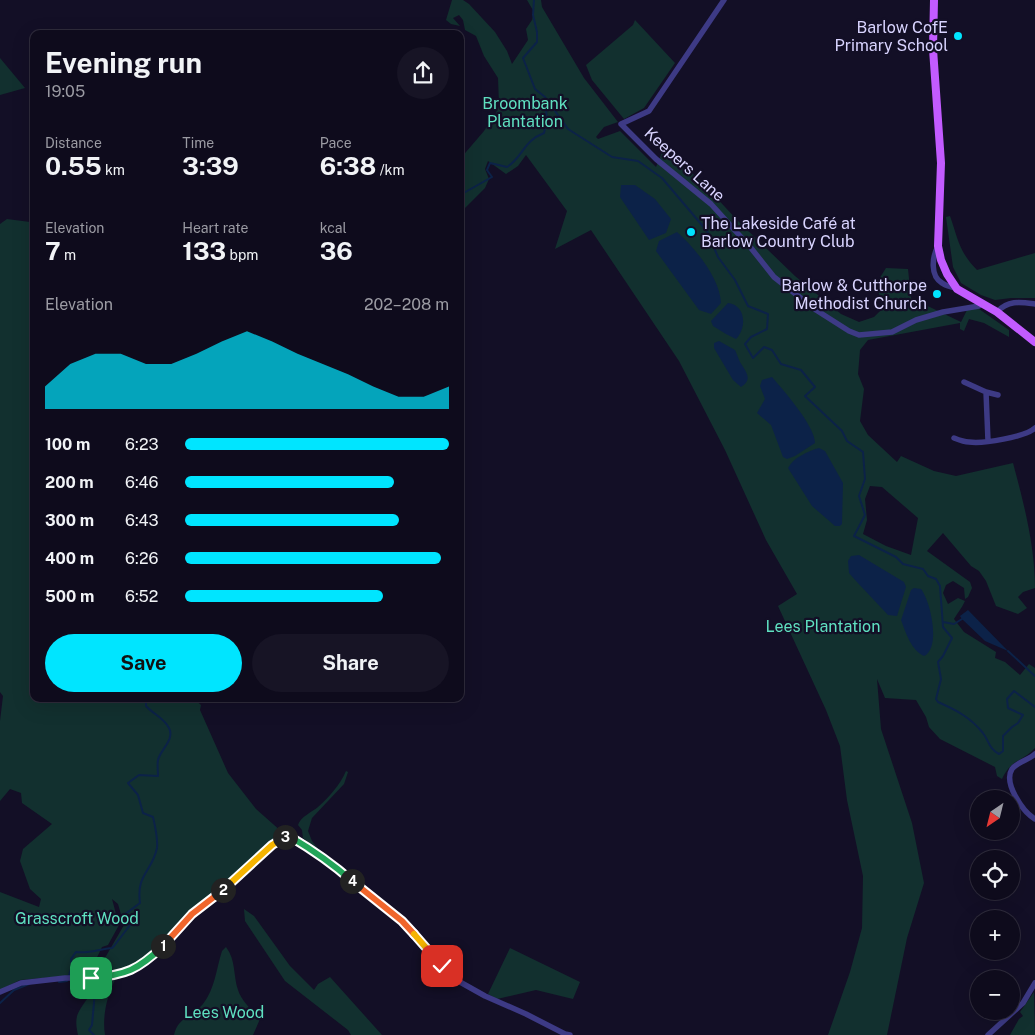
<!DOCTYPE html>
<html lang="en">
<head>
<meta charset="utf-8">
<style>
  body { margin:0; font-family:"Public Sans",sans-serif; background:#171425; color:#f1f3f6; height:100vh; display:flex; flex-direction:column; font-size:19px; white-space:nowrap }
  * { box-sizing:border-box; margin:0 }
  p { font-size:16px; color:#9b9ba3 }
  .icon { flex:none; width:28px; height:28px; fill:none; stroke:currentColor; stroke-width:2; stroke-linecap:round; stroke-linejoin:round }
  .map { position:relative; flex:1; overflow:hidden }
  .panel { position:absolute; left:30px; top:30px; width:434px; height:672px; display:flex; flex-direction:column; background:#0e0b1c; border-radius:10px; box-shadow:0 5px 20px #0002,0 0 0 1px #2e2b3b }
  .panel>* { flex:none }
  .needle { width:32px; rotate:215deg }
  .controls { position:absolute; left:970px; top:790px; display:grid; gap:10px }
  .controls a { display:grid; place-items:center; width:50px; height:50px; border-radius:50%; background:#0e0b1c; box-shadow:0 5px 20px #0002,0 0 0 1px #2e2b3b; font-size:25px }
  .pin { position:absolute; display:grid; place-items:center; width:42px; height:42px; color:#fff; margin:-21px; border-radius:10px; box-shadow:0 2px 8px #0006 }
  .km { position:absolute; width:25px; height:25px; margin:-12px; border-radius:50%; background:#222; color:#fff; font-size:14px; line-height:25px; text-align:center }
  .round { display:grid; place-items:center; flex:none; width:52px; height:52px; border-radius:26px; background:#171425 }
  .summary { display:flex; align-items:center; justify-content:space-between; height:85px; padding:0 15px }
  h1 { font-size:28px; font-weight:700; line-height:38px }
  .metrics { display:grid; grid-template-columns:repeat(3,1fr); gap:8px; height:85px; padding:5px 15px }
  .metrics div { display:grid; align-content:center }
  .metrics b { font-size:25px; font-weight:700 }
  .metrics small { font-size:14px; font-weight:400 }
  .metrics p { font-size:14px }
  .chart { height:140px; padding:10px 15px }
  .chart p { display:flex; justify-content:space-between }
  .chart svg { width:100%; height:90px; margin-top:5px; fill:#00e5ff; opacity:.7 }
  .button { display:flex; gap:10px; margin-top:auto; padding:10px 15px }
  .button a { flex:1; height:58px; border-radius:30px; background:#00e5ff; color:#111; font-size:20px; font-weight:700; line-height:58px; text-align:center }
  .button a+a { background:#171425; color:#f1f3f6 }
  ul { padding:0 15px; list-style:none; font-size:16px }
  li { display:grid; grid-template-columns:80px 60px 1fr; align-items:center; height:38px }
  li i { height:12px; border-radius:6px; background:#00e5ff }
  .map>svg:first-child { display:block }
</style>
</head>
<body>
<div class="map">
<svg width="1035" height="1035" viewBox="0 0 1035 1035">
  <rect width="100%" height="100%" fill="#130f26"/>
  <!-- green -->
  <path fill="#12302f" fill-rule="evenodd" d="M452 0H463L469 4 495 32 507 51 512 64 528 40 526 29 532 20 534 12 527 0H541L542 7 584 78 618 122 604 127 596 137 598 139 620 131 656 167 663 150 698 178 739 222 795 276 841 314 859 322 874 317 883 308 876 284 886 268 908 269 911 298 961 322 967 310 973 308 979 309 1009 330V337L984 323 969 319 964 331 960 329V323L868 340 860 350 858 374 864 389 860 421 868 435 897 462 901 456 934 471 956 476 1013 463C1024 504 1035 546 1035 588L1023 592 1018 597 1027 608 1018 614 996 606 986 581 979 571 971 566 943 533 927 551 970 582 972 588 968 597 965 599 964 588 953 581 946 585 943 593 948 604 958 598 965 601C962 608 958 612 954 619L964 632 996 652 995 658 1005 662 1020 675 1029 664 1035 668V748C1022 762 1011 759 1002 779L997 776 995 767 940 739 929 727 926 717 916 700 885 698 877 679 881 729 912 823 924 883 907 938 887 1035H828L850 972 862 928 863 876 847 800 840 746 826 710 778 606 797 594 766 540 725 450 679 361 591 230 555 249 567 211 526 155 518 166 506 174 488 161 485 169 489 179 485 188 460 213V159L484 131 496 113 499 104 498 78 484 56 476 36 465 30 463 20 459 15 453 18 460 26 451 24 446 20ZM870 486 882 487 918 518 911 555 886 546 863 534 867 520 865 499Z
    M635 20 675 63 644 108 624 119 592 80 586 65 633 25Z
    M0 58 25 88 0 95Z
    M950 216C958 239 959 252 977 270L1035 253V298H1011L995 300 981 295 961 283 953 267 946 217Z
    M7 219 30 222 34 221V699H194L201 705 200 710 228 773 256 809 282 832 208 899 182 919 168 937 145 960 123 972 102 974 98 970 124 925 118 904 112 899 119 925 108 945 102 947 89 974 20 980 0 990V892L39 907 41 899 30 889 20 861 23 849 52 824 22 803 21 793 10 789 0 801V721L3 696 0 692V224Z
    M346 771 348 772 344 784 312 818 308 831 312 841 319 850 303 838 302 830 298 825C300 817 312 812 318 807 329 797 340 785 346 771Z
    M244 909 254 916 290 966 314 990 318 984 330 977 382 1035H351L348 1030 285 981 245 921Z
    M226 947C236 960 233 975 238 990 242 1002 252 1010 260 1019L253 1035H174C178 1017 192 1017 203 1004 215 988 216 970 222 951Z
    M510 948 580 982 573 999 536 990 497 999 488 994Z
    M115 980C107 996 102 1017 105 1035H78C74 1016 77 1014 87 999L74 983 102 982Z
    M1034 992 1035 1035H1010L1019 1019 1023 1016 1020 1012Z"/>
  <!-- water -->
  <path fill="#0c2248" d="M621 185H635L655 199 671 219 666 233 649 240 620 197Z
    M677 232C695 248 720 278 721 303L711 314 699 310 656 251 659 241Z
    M728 303C746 305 747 328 736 339L726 334 713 326 711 321Z
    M719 341 735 350C737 354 738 358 740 362 745 371 754 379 741 387L733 380 714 348V343Z
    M772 377C784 391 815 426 815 443L795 456 787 459 783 457 771 425 757 413 765 399 760 386 762 380Z
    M819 448 825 451 843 483 842 524 840 526H835L812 506 788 468C793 458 808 451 819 448Z
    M859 555 904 582 906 587 897 616 888 615 856 581 849 573 848 561 851 556Z
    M914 588 921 589C931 602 941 648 924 656 911 650 906 633 901 620L911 590Z
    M968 610 1008 651 985 641 962 619 960 616Z"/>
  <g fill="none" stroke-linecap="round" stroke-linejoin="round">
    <!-- stream -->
    <path stroke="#0c2248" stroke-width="2" d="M534 0 533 15 537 32V42L523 58 535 89 545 97 568 129 612 157 638 161 662 178 707 231 718 257 735 280 748 306 768 314 767 329 751 337 745 344 753 358 764 347 772 350 781 364 801 370 815 387 805 396 842 431 847 441 863 452 865 479 859 496 865 515 854 536 896 557 903 564 923 569 928 576 936 579 940 586 943 627 952 638 943 656 938 662 941 679 936 699 938 702C956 710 970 717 983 733 989 741 989 749 999 754L1003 751V736L1012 727 1018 723 1023 715 1008 708 1007 699 1014 691 1035 707
      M460 195 492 177 487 170 490 163 507 167C523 157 523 141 544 133L547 120 545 99
      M943 622 954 624 962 619
      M1008 651 1035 676
      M59 982 67 981 72 966 71 959 76 952C89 954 99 949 112 948L114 946 130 925 124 915 140 903C136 874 152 872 157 848 158 838 155 826 153 817L143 813 138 795 128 783 139 775 158 776C158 771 157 765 158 760 160 750 175 740 169 728 164 718 153 714 146 706V699
      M0 1003 14 990 29 984
      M94 1035 89 1030 92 1025 96 980"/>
    <!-- minor -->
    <path stroke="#3d3a85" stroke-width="5.5" d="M724 0 649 111 621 124 656 159 711 204 751 248 774 277 816 310 849 331 859 335 892 332 916 320 943 312 979 306 981 302
      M938 246C932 257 930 276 942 283 946 286 953 287 957 289
      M997 312C1008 300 1020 302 1035 304
      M964 382 986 392 988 441
      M986 392 998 395
      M954 438C959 440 964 442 969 442 983 444 1025 437 1035 428
      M1035 754C1029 760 1017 762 1012 769 1003 783 1023 812 1035 819
      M0 992 21 983 65 978H94L124 974 147 961 192 914 210 902 239 876 272 845 282 837 289 836 338 868 402 921 441 966 460 982 485 996 526 1014 565 1034 570 1035
      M988 1035 1023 1003 1035 983"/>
    <!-- major -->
    <path stroke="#c25bff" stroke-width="8" d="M934 0 933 49 941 163 938 246 941 260 947 274 957 289 997 312 1035 342"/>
  </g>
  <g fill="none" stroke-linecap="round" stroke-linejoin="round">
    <!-- split-1 casing -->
    <g stroke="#fff" stroke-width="10">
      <path id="split-1" d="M91 978C126 975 138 970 163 946"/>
    </g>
    <!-- split-2 casing -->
    <g stroke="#fff" stroke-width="10">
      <path id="split-2" d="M163 946 192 914 223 890"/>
    </g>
    <!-- split-3 casing -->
    <g stroke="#fff" stroke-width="10">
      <path id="split-3" d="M223 890 272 845 285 837"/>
    </g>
    <!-- split-4 casing -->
    <g stroke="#fff" stroke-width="10">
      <path id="split-4" d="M285 837 289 836C311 849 333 864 352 881"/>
    </g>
    <!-- split-5 casing -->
    <g stroke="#fff" stroke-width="10">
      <path id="split-5" d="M352 881 402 921 414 934"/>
    </g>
    <!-- split-6 casing -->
    <g stroke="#fff" stroke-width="10">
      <path id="split-6" d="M414 934 442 966"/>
    </g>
    <!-- split-1 -->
    <use href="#split-1" stroke="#22a559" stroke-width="6"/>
    <!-- split-2 -->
    <use href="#split-2" stroke="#f0652b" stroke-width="6"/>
    <!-- split-3 -->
    <use href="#split-3" stroke="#f5b400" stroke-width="6"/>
    <!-- split-4 -->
    <use href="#split-4" stroke="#22a559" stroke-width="6"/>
    <!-- split-5 -->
    <use href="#split-5" stroke="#f0652b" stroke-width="6"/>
    <!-- split-6 -->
    <use href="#split-6" stroke="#f5b400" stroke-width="6"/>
  </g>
  <!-- markers -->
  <g fill="#00e5ff" stroke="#130f26" stroke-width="2">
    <circle cx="958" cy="36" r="5"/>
    <circle cx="691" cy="232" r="5"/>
    <circle cx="937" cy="294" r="5"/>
  </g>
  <g text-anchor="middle" stroke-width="4.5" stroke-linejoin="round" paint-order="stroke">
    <!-- poi labels -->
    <g font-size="16" fill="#d9d4ff" stroke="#130f26" text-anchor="end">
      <text x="948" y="33">Barlow CofE<tspan x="948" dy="18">Primary School</tspan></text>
      <text x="701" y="229" text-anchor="start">The Lakeside Café at<tspan x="701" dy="18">Barlow Country Club</tspan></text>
      <text x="927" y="291">Barlow &amp; Cutthorpe<tspan x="927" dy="18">Methodist Church</tspan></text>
    </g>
    <!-- park labels -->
    <g font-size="16" fill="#5fe0c0" stroke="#130f26">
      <text x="525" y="109">Broombank<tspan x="525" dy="18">Plantation</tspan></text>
      <text x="823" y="632">Lees Plantation</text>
      <text x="77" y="924">Grasscroft Wood</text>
      <text x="224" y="1018">Lees Wood</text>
    </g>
    <!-- street labels -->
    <g font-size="16" fill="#d9d4ff" stroke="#130f26">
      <text transform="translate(685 164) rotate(42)" y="6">Keepers Lane</text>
    </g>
  </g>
</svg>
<div class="controls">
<a><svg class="needle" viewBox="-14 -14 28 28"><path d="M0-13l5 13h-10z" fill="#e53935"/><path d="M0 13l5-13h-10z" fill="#9b9ba3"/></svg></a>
<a><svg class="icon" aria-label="locate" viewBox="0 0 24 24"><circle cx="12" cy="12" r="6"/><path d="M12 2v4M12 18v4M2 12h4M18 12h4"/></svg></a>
<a>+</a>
<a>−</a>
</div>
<div class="pin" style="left:91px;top:978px;background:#1e9e55"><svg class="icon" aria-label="arrive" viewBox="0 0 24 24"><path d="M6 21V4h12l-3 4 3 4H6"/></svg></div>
<div class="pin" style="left:442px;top:966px;background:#d93025"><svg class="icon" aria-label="check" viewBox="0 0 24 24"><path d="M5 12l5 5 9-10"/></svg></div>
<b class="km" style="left:163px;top:946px">1</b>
<b class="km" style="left:223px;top:890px">2</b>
<b class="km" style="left:285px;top:837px">3</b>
<b class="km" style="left:352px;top:881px">4</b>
<section class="panel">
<div class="summary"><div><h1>Evening run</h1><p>19:05</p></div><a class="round"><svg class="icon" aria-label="share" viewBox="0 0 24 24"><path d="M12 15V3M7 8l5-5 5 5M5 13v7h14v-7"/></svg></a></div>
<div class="metrics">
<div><p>Distance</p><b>0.55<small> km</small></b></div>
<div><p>Time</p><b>3:39</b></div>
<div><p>Pace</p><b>6:38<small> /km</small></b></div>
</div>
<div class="metrics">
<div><p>Elevation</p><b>7<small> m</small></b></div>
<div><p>Heart rate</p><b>133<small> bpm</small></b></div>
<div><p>kcal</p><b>36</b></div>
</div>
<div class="chart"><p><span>Elevation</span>202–208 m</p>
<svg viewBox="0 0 160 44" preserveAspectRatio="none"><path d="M0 44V33L10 22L20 17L30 17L40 22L50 22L60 17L70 11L80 6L90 11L100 17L110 22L120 27L130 33L140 38L150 38L160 33V44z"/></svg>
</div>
<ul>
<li><b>100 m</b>6:23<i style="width:100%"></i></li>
<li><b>200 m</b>6:46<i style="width:79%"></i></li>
<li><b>300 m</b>6:43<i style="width:81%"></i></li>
<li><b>400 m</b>6:26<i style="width:97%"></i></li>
<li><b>500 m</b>6:52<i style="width:75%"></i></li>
</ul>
<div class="button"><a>Save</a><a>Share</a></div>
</section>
</div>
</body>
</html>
